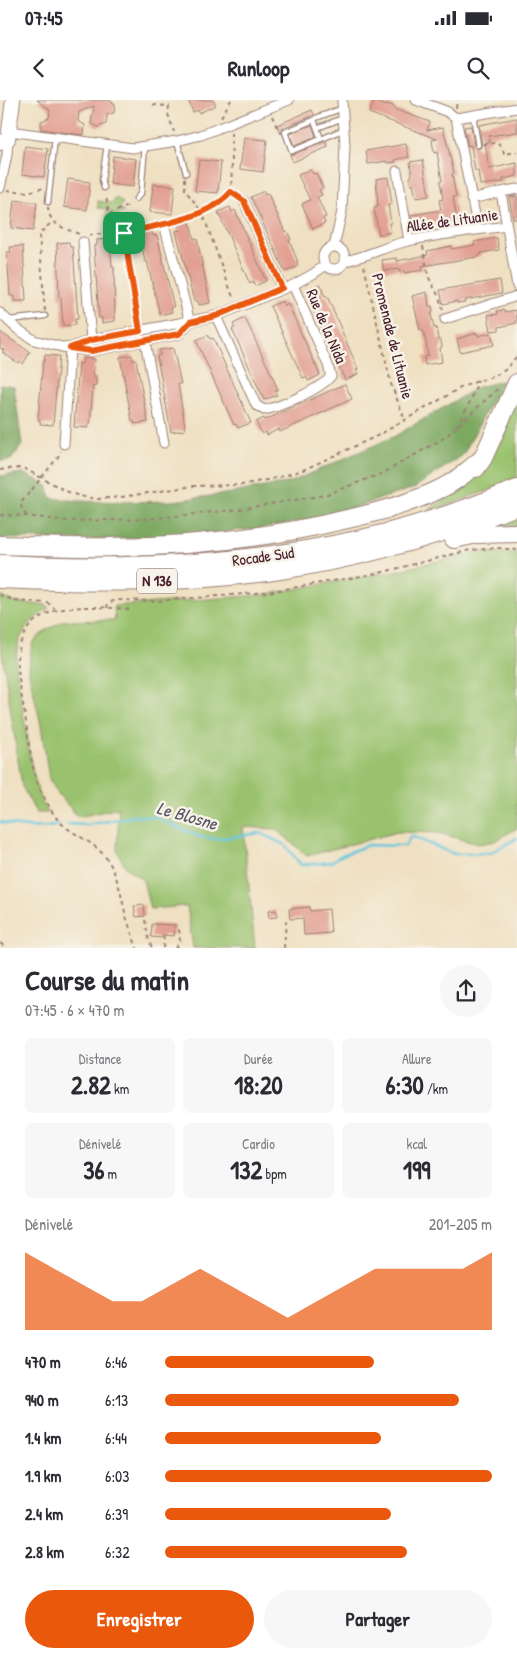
<!DOCTYPE html>
<html lang="fr">
<head>
<meta charset="utf-8">
<style>
  body { margin:0; font-family:"Patrick Hand",sans-serif; background:#f7f7f7; color:#2b2b33; height:100vh; display:flex; flex-direction:column; font-size:19px; white-space:nowrap }
  * { box-sizing:border-box; margin:0 }
  p { font-size:16px; color:#7c7c81 }
  .icon { flex:none; width:28px; height:28px; fill:none; stroke:currentColor; stroke-width:2; stroke-linecap:round; stroke-linejoin:round }
  .map { position:relative; height:848px; overflow:hidden }
  .panel { display:flex; flex-direction:column; background:#fff; flex:1 }
  .panel>* { flex:none }
  .pin { position:absolute; display:grid; place-items:center; width:42px; height:42px; color:#fff; margin:-21px; border-radius:10px; box-shadow:0 2px 8px #0006 }
  .round { display:grid; place-items:center; flex:none; width:52px; height:52px; border-radius:26px; background:#f7f7f7 }
  .summary { display:flex; align-items:center; justify-content:space-between; height:85px; padding:0 25px }
  h1 { font-size:28px; font-weight:700; line-height:38px }
  .figures { display:grid; grid-template-columns:repeat(3,1fr); gap:8px; height:85px; padding:5px 25px }
  .figures div { display:grid; align-content:center; border-radius:8px; background:#f7f7f7; text-align:center }
  .figures b { font-size:25px; font-weight:700 }
  .figures small { font-size:14px; font-weight:400 }
  .figures p { font-size:14px }
  .chart { height:140px; padding:10px 25px }
  .chart p { display:flex; justify-content:space-between }
  .chart svg { width:100%; height:90px; margin-top:5px; fill:#ea580c; opacity:.7 }
  .button { display:flex; gap:10px; margin-top:auto; padding:10px 25px }
  .button a { flex:1; height:58px; border-radius:30px; background:#ea580c; color:#fff; font-size:20px; font-weight:700; line-height:58px; text-align:center }
  .button a+a { background:#f7f7f7; color:#2b2b33 }
  ul { padding:0 25px; list-style:none; font-size:16px }
  li { display:grid; grid-template-columns:80px 60px 1fr; align-items:center; height:38px }
  li i { height:12px; border-radius:6px; background:#ea580c }
  .status { display:flex; justify-content:space-between; align-items:center; height:35px; padding:0 25px; background:#fff; direction:ltr }
  .status svg { height:14px; fill:currentColor }
  header { display:flex; justify-content:space-between; align-items:center; height:65px; padding:0 25px; background:#fff; font-size:22px; font-weight:700 }
  .map>svg:first-child { display:block }
</style>
</head>
<body>
<div class="status"><b>07:45</b><svg viewBox="0 0 49 12"><path d="M0 12V9h3v3zM5 12V6h3v6zM10 12V3h3v9zM15 12V0h3v12zM26 1h20v11H26zM47 4h2v5h-2z"/></svg></div>
<header><svg class="icon" aria-label="back" viewBox="0 0 24 24"><path d="M15 5l-7 7 7 7"/></svg>Runloop<svg class="icon" aria-label="search" viewBox="0 0 24 24"><circle cx="10" cy="10" r="6"/><path d="M15 15l6 6"/></svg></header>
<div class="map">
<svg width="517" height="848" viewBox="0 0 517 848">
  <rect width="100%" height="100%" fill="#f7f3e8"/>
  <filter id="ink" filterUnits="userSpaceOnUse"><feTurbulence type="fractalNoise" baseFrequency=".02" numOctaves="2"/><feDisplacementMap in="SourceGraphic" scale="10" xChannelSelector="R" yChannelSelector="G"/><feConvolveMatrix kernelMatrix="1 2 1 2 8 2 1 2 1" color-interpolation-filters="sRGB"/></filter>
  <filter id="wash" filterUnits="userSpaceOnUse"><feTurbulence type="fractalNoise" baseFrequency=".0096" numOctaves="4" result="noise"/><feDisplacementMap in="SourceGraphic" scale="20" xChannelSelector="R" yChannelSelector="G"/><feGaussianBlur stdDeviation="1.12" result="paint"/><feColorMatrix in="noise" values="0 0 0 0 0 0 0 0 0 0 0 0 0 0 0 0 0 1.4 0 .05"/><feComposite in="paint" operator="in"/></filter>
  <g filter="url(#wash)">
    <rect width="100%" height="100%" fill="#efe0c1"/>
    <!-- green -->
    <path fill="#9ac26e" stroke="#72704c" d="M116 98 123 103 120 108 124 112 111 118 106 117 107 109 98 108V101L112 103Z
      M517 293V380L442 407 429 410 458 391 470 379Z
      M517 416V428L492 426 493 425Z
      M477 452 517 453V728L495 741 478 744 438 733 397 732 307 756 276 729 243 727 255 848H193L187 806 150 809 143 780 126 768 117 751 119 708 78 717 59 695 49 679 41 625 29 573 30 554 33 542 45 531 63 521 115 520 114 506 262 495 395 471Z
      M0 496 16 503 46 505 49 508C24 525 16 537 16 567L32 669 40 698 48 713H36L22 686 0 540Z"/>
    <!-- forest -->
    <path fill="#7ba861" stroke="#626446" d="M502 281 463 355 414 388 328 416 257 429 161 437 84 440 0 438V376L23 373 47 385 51 398 78 401 124 402 173 401 232 393 291 382 395 336 478 287Z
      M0 284 14 286 22 345 11 360 0 361Z"/>
    <g fill="none" stroke-linecap="round" stroke-linejoin="round">
      <!-- stream -->
      <path stroke="#61c5df" stroke-width="2.5" d="M0 722C20 727 38 730 59 725
        M67 724 87 725 135 716 154 717 200 737 218 739 260 733 285 745 301 765 331 762 342 755 368 745 405 746 411 736 454 754 490 753 517 738"/>
    </g>
    <g id="blocks">
      <!-- building -->
      <path fill="#e2a093" d="M37 0H109L115 4 114 13 107 15 106 24 98 27 91 23 94 6 79 12 78 21 85 25 84 34 81 35 41 29V21L49 18 50 10Z
        M188 0H213L216 5 199 13 198 10 193 12Z
        M374 1 387 6 388 4 395 7 394 9 430 22 427 30 443 27 454 73 452 74 456 97H453L457 121 413 128 411 115 441 110 439 100 443 99 440 81H442L437 52 434 53 432 40 437 39 369 13Z
        M312 10 314 14 312 16 283 28 281 34 277 25Z
        M517 18V32L489 36 490 42 485 43 489 69 517 63V76L503 79 504 82 480 85 478 71H475L471 45 468 46 464 27 471 26 474 46 479 49 482 45 479 25Z
        M312 25 316 37 294 46 290 34Z
        M244 38 267 40 263 72 240 69Z
        M326 42 328 47 293 62 290 55Z
        M406 44 409 57 395 60 396 62 388 63 387 61 368 64 366 51Z
        M25 46 48 49 44 77 22 74Z
        M113 56 136 59 133 87 110 84Z
        M199 60 221 62 218 93 195 91Z
        M423 60 429 96 416 98 413 84 411 85 410 81V77L412 76 410 62Z
        M310 70 313 74 316 73 323 88 319 90 322 95 317 97 326 117 323 118 325 123 313 129 302 104 310 100 298 75Z
        M388 77 392 104 388 105 391 123H389L391 132 379 135 374 108 378 107 376 79Z
        M68 79 90 82 87 110 64 107Z
        M153 84 175 86 172 114 150 112Z
        M264 91 265 95 268 94 285 132 287 131 291 139 289 140 298 162H296L298 166 285 172 251 97Z
        M517 96V119H513L509 97Z
        M14 100 37 103 33 131 11 128Z
        M230 107 232 112 235 110 266 181 255 186 253 182 250 184 218 112Z
        M190 122 194 139 197 138 210 203 199 205 197 200 194 201 176 131 180 130 178 125Z
        M152 131 153 136 157 135 174 207H171L172 212 160 215 147 161 145 162 143 151H144L140 134Z
        M497 138 499 150 481 153V155L477 157 422 166 423 170 404 173V171L399 172V169L384 171 382 160 397 158V161L428 155 427 151 451 146V149L475 145 474 142Z
        M110 139 112 167H114L115 221 102 223V218H99L94 146 97 145V140Z
        M69 142 70 147H73L78 219H75V225L63 226 61 198H59L57 143Z
        M23 146 26 201H14V196H10L7 152H11L10 147Z
        M500 180 502 193 465 200V202L457 203V201L443 204 440 190Z
        M320 184 325 197 327 196 358 269 356 270 358 274 345 280 307 195 310 194 308 189Z
        M427 192 429 206H432L433 213 431 214 434 228 436 227 438 240H441L442 247 440 248 442 262 425 265 424 257 428 256 426 242 423 230H420L412 196Z
        M283 201 285 206 288 204 320 275 308 281 306 277 303 278 270 206Z
        M505 210V212L516 210 517 223 499 227V230L491 231 488 215 498 214 497 211Z
        M245 218 278 289 275 291 277 295 264 300 232 229 235 228 233 224Z
        M0 232 30 252 23 264 19 261 18 263 2 252 4 250 0 248Z
        M477 233 478 236 491 233 494 245 460 252 457 239Z
        M208 235 210 239 213 238 251 323 238 328 236 324 234 325 196 240Z
        M173 248 181 284H178L185 326H184L185 330 171 332 157 256 160 255 159 250Z
        M45 255 59 256 53 325 40 324V320H38L43 261 44 262Z
        M132 255 133 260H136L148 322 134 324V321H132L120 257Z
        M83 258 95 259 93 277H96V287L93 286 90 324H88V328L74 327 79 263 82 264Z
        M345 284 352 299 280 332 279 329 267 335 266 332 262 334 256 322 264 318 265 320Z
        M144 805 145 816 136 817 134 806Z
        M309 807 310 811 329 809 331 833 304 835 303 818 290 819 289 809Z
        M276 810 277 817 269 818 268 811Z
        M152 824 175 825 174 836 163 835 162 838 151 837Z"/>
    </g>
  </g>
  <g filter="url(#ink)">
    <use href="#blocks" fill-opacity="0" stroke="#9c8076" stroke-width="1"/>
    <g fill="none" stroke-linecap="round" stroke-linejoin="round">
      <!-- lane casing -->
      <g stroke="#9c8076" stroke-width="7">
        <path id="lane" d="M473 16 478 45
          M316 18 343 8
          M314 20 321 39 292 51 285 32Z
          M317 28 343 18
          M324 38 344 29
          M177 41 186 73
          M104 88 102 80 107 45
          M136 99 141 93 145 46
          M48 102 55 38
          M9 220 45 216"/>
      </g>
      <!-- street casing -->
      <g stroke="#9c8076" stroke-width="11">
        <path id="street" d="M416 0 448 12 456 18 517 8
          M456 18 478 130
          M9 31 133 48 177 41 201 35 289 0
          M397 71 409 141
          M0 88 7 55 8 39
          M501 92 517 89
          M471 99 501 92 517 186
          M244 101 282 188
          M165 128 190 222
          M83 142 91 240
          M334 147 342 111 345 46 342 0
          M323 158a11 11 0 1 1 22 0a11 11 0 1 1-22 0Z
          M345 161C366 157 386 146 408 141 440 134 474 130 507 126
          M0 213 16 228 34 240 62 247 91 251 179 234 190 222
          M216 216 256 305 264 310C280 307 321 289 331 276L328 265 293 185
          M445 219 517 196
          M145 241 164 343
          M70 248 91 240 216 216 293 185 313 174 326 165
          M64 344 70 248"/>
      </g>
      <!-- secondary casing -->
      <g stroke="#9c8076" stroke-width="16">
        <path id="secondary" d="M0 43 8 39 13 0"/>
      </g>
      <!-- highway casing -->
      <g stroke="#9c8076" stroke-width="20">
        <path id="highway" d="M476 368 483 358 517 283
          M454 439 477 434 517 433
          M0 445C38 446 76 448 114 447 190 446 268 438 343 420 375 413 410 404 440 389 456 382 470 369 483 358
          M0 464C123 470 245 466 366 438 417 426 468 409 517 389
          M0 479C93 483 187 484 280 470 362 458 440 435 517 406"/>
      </g>
      <!-- path -->
      <path stroke="#9c8076" stroke-width="2" stroke-dasharray="4 4" stroke-linecap="butt" d="M153 5 169 6 168 14 174 32
        M456 8 457 0
        M272 16 278 30
        M221 17 231 0
        M231 33 232 62 231 93
        M483 44 498 43 502 47 504 54 517 52
        M185 78V90L202 112 218 105 231 93 237 96
        M7 90 27 92 44 88
        M48 107C49 125 64 128 79 134
        M109 114 126 107 131 104
        M169 122 202 112 234 200
        M123 133 139 224
        M104 134 109 114 106 95
        M89 135 123 133 158 125
        M423 146 428 176 439 197 443 210
        M364 166 391 284 405 320
        M45 211 39 134 52 122
        M457 326 471 300 478 281
        M0 370 18 368 25 369 66 391 79 396 97 399 121 397 194 386 241 385 276 378 303 370 379 335 462 287 478 281 493 277 505 270 517 256
        M0 415 26 416 69 421 147 419 234 410 325 395 383 373 444 338 500 287
        M26 416 20 404 58 357 61 351
        M0 495 16 501 48 503 55 509
        M107 508 108 503 116 500 158 501 268 492 379 473 470 450 498 448 517 450
        M129 509C84 506 18 498 18 563 18 580 22 598 25 615 29 642 31 675 45 699 50 708 55 718 62 724 77 737 95 742 107 759 118 775 121 796 126 816 129 826 133 837 137 848
        M145 820 149 841 152 848
        M0 843 6 848
        M163 848 164 837
        M175 848C181 843 181 834 178 828
        M284 848 286 821"/>
      <!-- lane -->
      <use href="#lane" stroke="#fff" stroke-width="4.5"/>
      <!-- street -->
      <use href="#street" stroke="#fff" stroke-width="9"/>
      <!-- secondary -->
      <use href="#secondary" stroke="#fff" stroke-width="14"/>
      <!-- highway -->
      <use href="#highway" stroke="#fff" stroke-width="18"/>
    </g>
  </g>
  <g fill="none" stroke-linecap="round" stroke-linejoin="round" filter="url(#ink)">
    <!-- route casing -->
    <g stroke="#fff" stroke-width="10">
      <path id="route" d="M231 92 244 101 282 188 216 216 190 222 179 234 91 251 70 248 91 240 140 231 124 133C157 125 208 119 231 92Z"/>
    </g>
    <!-- route -->
    <use href="#route" stroke="#ea580c" stroke-width="6"/>
  </g>
  <g text-anchor="middle" stroke-width="5" stroke-linejoin="round" paint-order="stroke">
    <!-- shield labels -->
    <rect fill="#f7f3e8" stroke="#7e5f64" stroke-width="1" x="137" y="468.5" width="40" height="25" rx="4"/>
    <g font-size="15" font-weight="bold" fill="#4a1f2b">
      <text x="157" y="486">N 136</text>
    </g>
    <!-- street labels -->
    <g font-size="16" fill="#4a1f2b" stroke="#f7f3e8">
      <text transform="translate(452 120) rotate(-8)" y="6">Allée de Lituanie</text>
      <text transform="translate(327 226) rotate(67)" y="6">Rue de la Nida</text>
      <text transform="translate(393 236) rotate(76)" y="6">Promenade de Lituanie</text>
      <text transform="translate(263 456) rotate(-8)" y="6">Rocade Sud</text>
    </g>
    <!-- water labels -->
    <g font-size="18" font-style="italic" fill="#515161" stroke="#f7f3e8">
      <text transform="translate(187 716) rotate(16)" y="6">Le Blosne</text>
    </g>
  </g>
</svg>
<div class="pin" style="left:124px;top:133px;background:#1e9e55"><svg class="icon" aria-label="arrive" viewBox="0 0 24 24"><path d="M6 21V4h12l-3 4 3 4H6"/></svg></div>
</div>
<section class="panel">
<div class="summary"><div><h1>Course du matin</h1><p>07:45 · 6 × 470 m</p></div><a class="round"><svg class="icon" aria-label="share" viewBox="0 0 24 24"><path d="M12 15V3M7 8l5-5 5 5M5 13v7h14v-7"/></svg></a></div>
<div class="figures">
<div><p>Distance</p><b>2.82<small> km</small></b></div>
<div><p>Durée</p><b>18:20</b></div>
<div><p>Allure</p><b>6:30<small> /km</small></b></div>
</div>
<div class="figures">
<div><p>Dénivelé</p><b>36<small> m</small></b></div>
<div><p>Cardio</p><b>132<small> bpm</small></b></div>
<div><p>kcal</p><b>199</b></div>
</div>
<div class="chart"><p><span>Dénivelé</span>201–205 m</p>
<svg viewBox="0 0 160 44" preserveAspectRatio="none"><path d="M0 44V6L10 14L20 22L30 30L40 30L50 22L60 14L70 22L80 30L90 38L100 30L110 22L120 14L130 14L140 14L150 14L160 6V44z"/></svg>
</div>
<ul>
<li><b>470 m</b>6:46<i style="width:64%"></i></li>
<li><b>940 m</b>6:13<i style="width:90%"></i></li>
<li><b>1.4 km</b>6:44<i style="width:66%"></i></li>
<li><b>1.9 km</b>6:03<i style="width:100%"></i></li>
<li><b>2.4 km</b>6:39<i style="width:69%"></i></li>
<li><b>2.8 km</b>6:32<i style="width:74%"></i></li>
</ul>
<div class="button"><a>Enregistrer</a><a>Partager</a></div>
</section>
</body>
</html>
